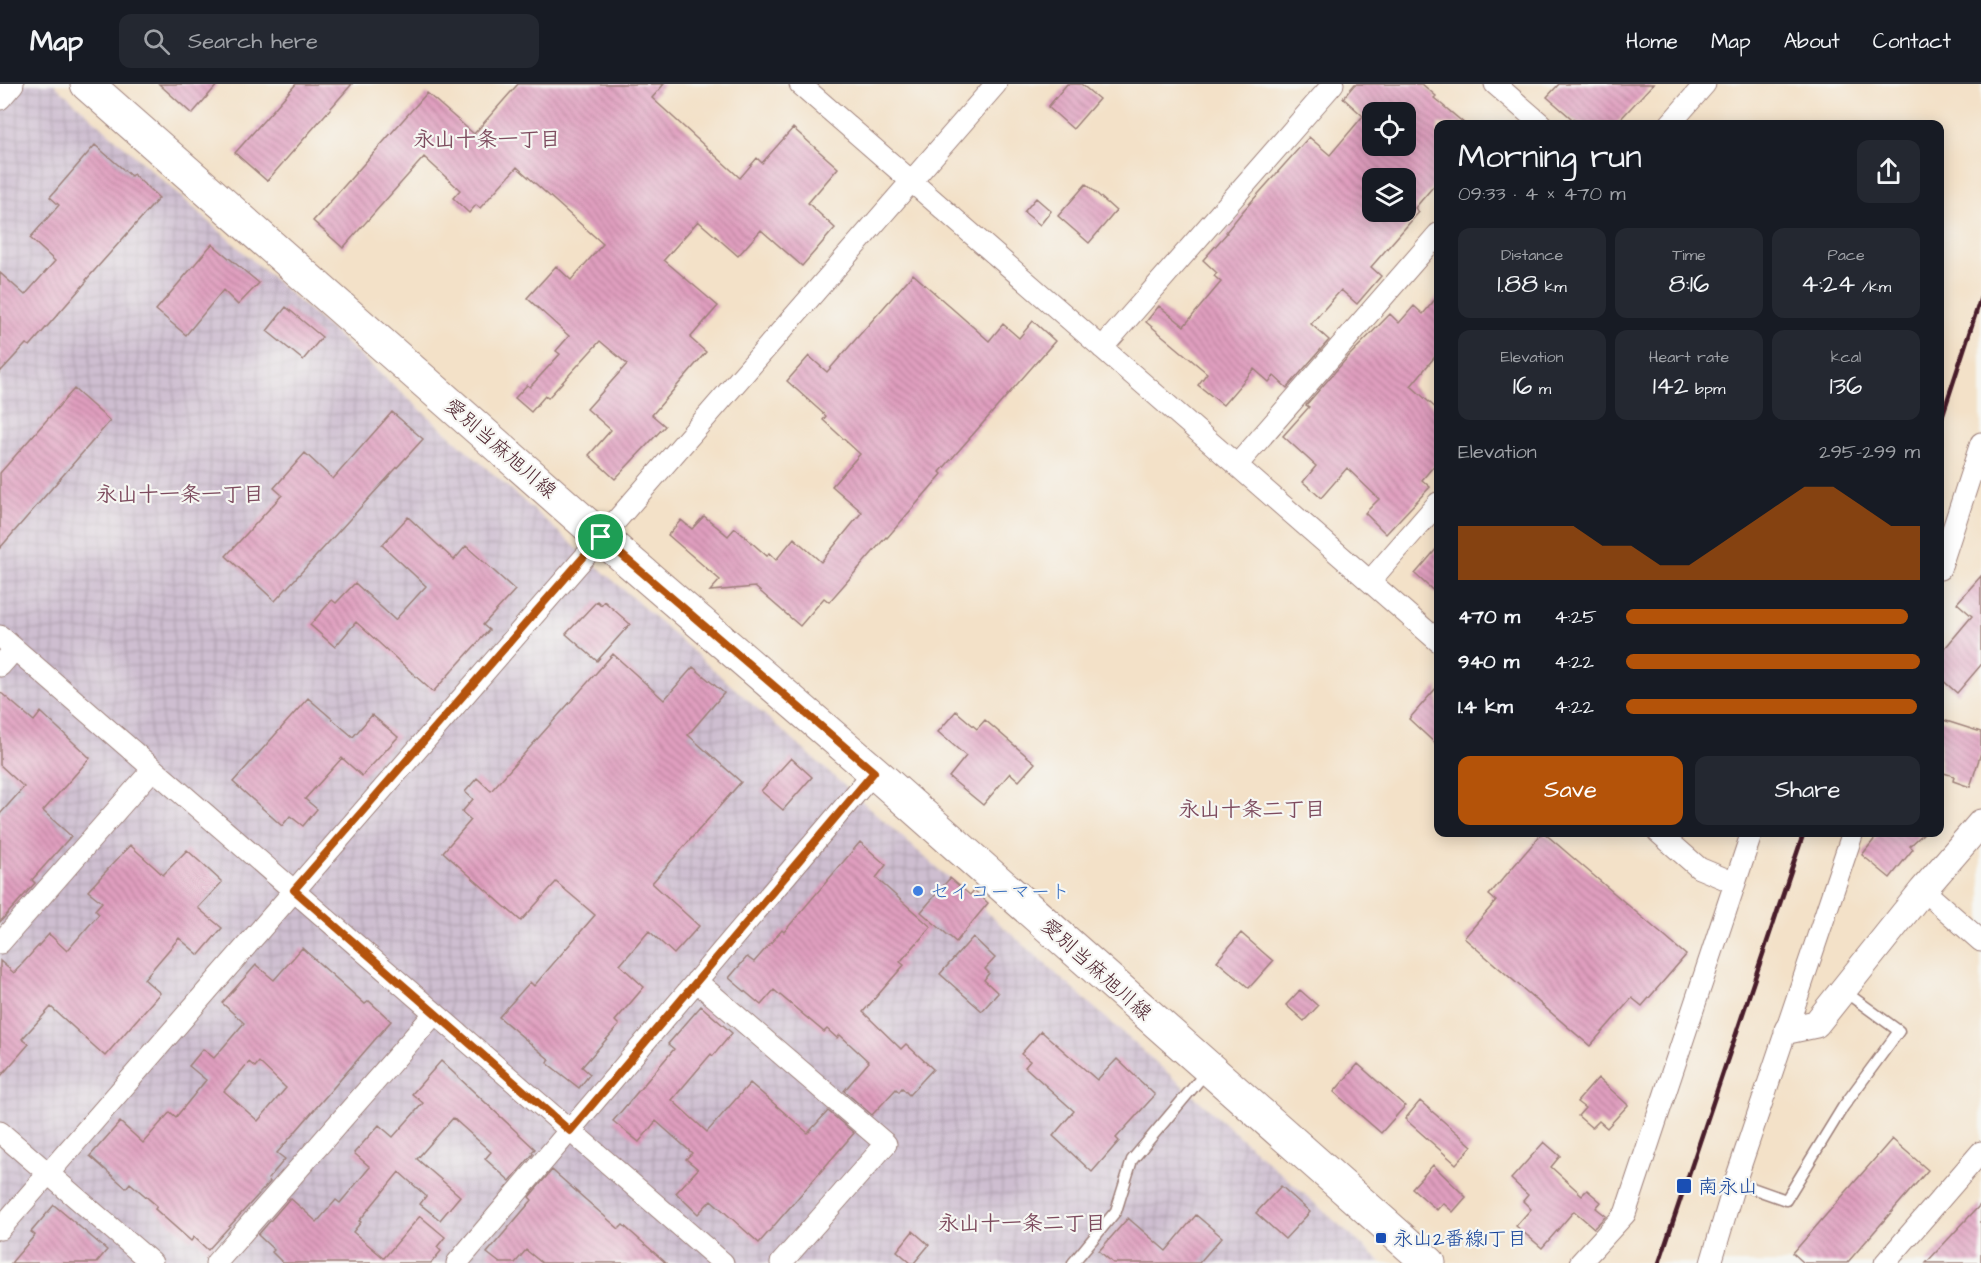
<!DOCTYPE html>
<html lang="en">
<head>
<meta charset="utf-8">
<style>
  body { margin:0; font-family:"Architects Daughter","Klee One",sans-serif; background:#242831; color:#f1f3f6; height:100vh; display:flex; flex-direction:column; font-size:22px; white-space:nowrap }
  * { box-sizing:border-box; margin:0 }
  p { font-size:20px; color:#9ea1a6 }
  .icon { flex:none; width:33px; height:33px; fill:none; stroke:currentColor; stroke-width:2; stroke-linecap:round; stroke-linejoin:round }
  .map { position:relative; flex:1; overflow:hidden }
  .details { position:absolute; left:1434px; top:36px; width:510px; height:717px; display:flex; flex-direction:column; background:#171b24; border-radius:12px; box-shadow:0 3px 15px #0003 }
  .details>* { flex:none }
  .fabs { position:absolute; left:1362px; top:18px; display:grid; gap:12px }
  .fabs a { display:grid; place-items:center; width:54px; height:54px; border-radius:12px; background:#171b24; box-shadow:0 3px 15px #0003; font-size:30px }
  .pin { position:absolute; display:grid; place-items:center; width:51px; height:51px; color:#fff; margin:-26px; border:3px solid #fff; border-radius:50%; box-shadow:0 2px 6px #0007 }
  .round { display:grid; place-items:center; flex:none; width:63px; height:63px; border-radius:12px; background:#242831 }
  .summary { display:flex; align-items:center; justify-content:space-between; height:102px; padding:0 24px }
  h1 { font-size:33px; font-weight:600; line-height:45px }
  .stats { display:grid; grid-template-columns:repeat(3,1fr); gap:9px; height:102px; padding:6px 24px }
  .stats div { display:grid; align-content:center; border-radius:12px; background:#242831; text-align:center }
  .stats b { font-size:26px; font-weight:600 }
  .stats small { font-size:16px; font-weight:400 }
  .stats p { font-size:16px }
  .chart { height:168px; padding:12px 24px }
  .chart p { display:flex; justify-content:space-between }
  .chart svg { width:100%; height:108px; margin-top:6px; fill:#b45309; opacity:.7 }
  .cta { display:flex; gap:12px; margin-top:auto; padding:12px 24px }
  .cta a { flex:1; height:69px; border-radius:12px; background:#b45309; color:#fff; font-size:24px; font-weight:600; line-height:69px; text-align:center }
  .cta a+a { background:#242831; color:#f1f3f6 }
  ul { padding:0 24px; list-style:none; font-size:20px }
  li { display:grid; grid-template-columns:96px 72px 1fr; align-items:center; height:45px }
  li i { height:15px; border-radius:8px; background:#b45309 }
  header { display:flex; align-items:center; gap:36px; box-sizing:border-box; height:84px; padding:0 30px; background:#171b24; border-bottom:2px solid #363941 }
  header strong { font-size:28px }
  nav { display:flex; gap:33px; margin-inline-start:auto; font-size:21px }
  .search { width:420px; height:54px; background:#242831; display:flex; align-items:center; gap:15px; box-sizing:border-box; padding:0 21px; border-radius:12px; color:#9ea1a6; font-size:22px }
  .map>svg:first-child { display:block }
</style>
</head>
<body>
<header>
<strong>Map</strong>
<div class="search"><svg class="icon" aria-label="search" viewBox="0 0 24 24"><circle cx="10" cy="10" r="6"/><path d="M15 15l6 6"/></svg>Search here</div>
<nav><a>Home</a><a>Map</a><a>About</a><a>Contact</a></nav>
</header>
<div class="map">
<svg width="1981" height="1179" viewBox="0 0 1981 1179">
  <defs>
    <pattern id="industrial-grid" width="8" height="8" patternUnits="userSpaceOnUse" patternTransform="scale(1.5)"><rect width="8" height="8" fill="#cebed0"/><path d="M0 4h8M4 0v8" fill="none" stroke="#b2a3b3"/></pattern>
    <pattern id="building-back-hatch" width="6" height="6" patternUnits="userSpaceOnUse" patternTransform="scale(1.5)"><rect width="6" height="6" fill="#e09fbf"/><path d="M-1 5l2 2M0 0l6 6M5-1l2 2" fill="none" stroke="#b8819b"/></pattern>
  </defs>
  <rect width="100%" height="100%" fill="#f6f6f2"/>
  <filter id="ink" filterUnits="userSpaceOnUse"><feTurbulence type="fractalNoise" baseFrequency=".0167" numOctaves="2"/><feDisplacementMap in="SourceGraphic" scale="12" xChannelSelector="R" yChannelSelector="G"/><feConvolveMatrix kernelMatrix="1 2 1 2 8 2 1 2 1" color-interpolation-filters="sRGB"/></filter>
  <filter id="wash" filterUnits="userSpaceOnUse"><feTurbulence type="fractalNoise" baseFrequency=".008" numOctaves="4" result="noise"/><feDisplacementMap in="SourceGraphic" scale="24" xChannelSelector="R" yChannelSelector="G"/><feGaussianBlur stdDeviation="1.35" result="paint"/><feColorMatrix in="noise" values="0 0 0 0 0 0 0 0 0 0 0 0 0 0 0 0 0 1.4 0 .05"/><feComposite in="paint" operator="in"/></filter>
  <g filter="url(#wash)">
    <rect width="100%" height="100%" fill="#f3e1c8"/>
    <!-- industrial -->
    <path fill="url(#industrial-grid)" d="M0 0H54L1382 1179H0Z"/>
    <g id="blocks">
      <!-- building -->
      <path fill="url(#building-back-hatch)" fill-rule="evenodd" d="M159 0H218L192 30Z
        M296 0H352L267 97 235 69Z
        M518 0H664L652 14 740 94 757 74 762 79 793 44 838 84 808 119 835 144 802 182 761 146 738 172 698 137 664 176 718 222 690 254 706 268 652 331 665 342 615 395 589 371 611 346 587 325 627 280 600 257 548 314 545 312 531 328 515 314 527 301 530 303 560 270 556 267 569 252 527 214 556 182 571 196 603 160 517 83 480 124 476 121 469 129 453 114 460 106 424 73 343 164 313 137 427 9 474 50Z
        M1067 0H1081L1099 15 1073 45 1048 23Z
        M1355 0H1422L1436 12 1434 14 1465 40H1438V97L1415 124 1419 128 1371 183 1381 192 1357 220 1341 206 1311 240 1329 256 1287 304 1274 292 1269 298 1254 285 1223 321 1198 301 1207 289 1146 238 1159 222 1184 242 1221 198 1214 192 1217 189 1203 176 1227 149 1226 148 1243 127 1309 53 1330 71 1363 32 1343 14ZM1372 28H1406V62H1372ZM1372 94H1406V128H1372Z
        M1559 0H1653L1616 40H1578L1547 13Z
        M95 61 131 92 133 90 159 114 86 196 87 197 30 262 26 260 0 288V189L25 211 55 177 30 154 59 121 50 113Z
        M1086 100 1116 127 1089 159 1058 132Z
        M1036 114 1051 127 1040 141 1024 128Z
        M212 160 259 199 238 221 223 206 186 251 156 226Z
        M913 190 989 257 1003 240 1019 254 1033 237 1055 257 940 388 942 390 887 454 886 453 829 518 824 514 800 542 755 503 710 507 720 496 668 451 681 436 692 445 704 432 728 452 735 444 767 472 769 469 776 476 794 454 821 478 862 428 832 402 860 370 823 336 826 332 787 297 809 272 827 288Z
        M1438 212V269L1411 302 1438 326V377L1422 396 1430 403 1386 450 1365 429 1379 415 1347 384 1321 414 1303 398 1316 382 1283 352 1309 323 1306 321 1348 273 1390 230 1399 239 1414 222 1423 230Z
        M286 223 322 253 303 276 267 247Z
        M74 305 110 337 0 464V389Z
        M392 328 423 355 275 517 226 472 282 411 274 404 305 369 333 395Z
        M408 433 454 476 466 462 515 506 483 541 489 546 433 608 356 538 335 563 310 541 332 516 336 519 355 499 395 536 426 502 382 461Z
        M1438 463V511L1415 490Z
        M1981 492V581L1957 609 1940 594V570L1972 532 1957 519Z
        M597 517 601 521 604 517 630 540 597 577 566 550Z
        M613 570 664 616 693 583 724 609 688 651 741 698 652 799 699 842 674 870 649 847 620 881 644 903 615 937 619 941 582 983 590 990 579 1004 547 979 550 976 499 933 530 898 534 902 595 831 556 798 521 837 443 768 471 736 462 728 473 715 465 708 477 694 491 707Z
        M1438 602V662L1409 635Z
        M0 608 34 637 41 628 90 674 43 727 71 752 32 796 35 799 0 838V730L24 703 0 681Z
        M308 614 353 653 372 631 398 653 362 692 342 674 305 715 317 725 303 742 290 732 282 742 233 698Z
        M956 627 977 645 985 636 1035 679 1019 697 1010 689 983 721 949 693 966 672 938 648Z
        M1940 635 1981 648V669L1970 703 1953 697 1954 692 1940 688Z
        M791 674 812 693 783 726 761 707Z
        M1543 748 1686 871 1642 922 1632 914 1590 962 1464 854 1496 817 1489 811Z
        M1880 748H1925L1910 762 1913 765 1890 794 1862 771Z
        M860 758 886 781 876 794 931 843 900 878 904 881 863 928 901 965 906 960 933 985 909 1011 902 1004 899 1008 896 1005 872 1031 844 1007 869 978 840 951 837 954 827 945 824 948 774 906 761 921 729 894 747 873 754 878 782 846 784 848Z
        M130 761 163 791 187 766 222 798 198 824 222 844 199 871 179 854 144 895 160 909 105 972 51 923 22 955 29 960 0 993V877L14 889 49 850 67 867 99 830 95 826 102 818 88 807Z
        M950 794 970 811 974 806 988 819 956 858 921 828Z
        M1241 849 1273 877 1249 904 1217 877Z
        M973 853 995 874 985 885 989 889 984 896 998 909 982 927 940 890Z
        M302 864 365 920 369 917 391 937 277 1069 285 1075 268 1095 270 1098 208 1166 194 1153 191 1157 155 1125 157 1122 130 1099 126 1104 90 1072 120 1038 143 1059 170 1028 176 1033 206 996 189 982 203 965 214 974 244 939 222 919 256 881 274 896ZM249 978 255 983 259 978 286 1004 258 1037 224 1007Z
        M1300 906 1318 922 1304 937 1286 921Z
        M701 922 732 949 713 972 711 970 672 1016 707 1048 750 999 808 1049 828 1027 854 1049 759 1159 711 1116 698 1130 676 1109 698 1085 686 1075 692 1069 656 1037 639 1058 613 1037 674 965 668 960Z
        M1041 947 1097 996 1117 975 1155 1011 1116 1054 1119 1057 1092 1088 1053 1052 1074 1027 1025 983 1030 977 1021 970Z
        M441 977 535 1065 532 1068 533 1070 510 1097 485 1075 491 1068 453 1034 417 1075 460 1112 440 1136 420 1120 426 1112 399 1088 359 1137 361 1138 353 1148 384 1174 420 1132 445 1153 437 1163 441 1167 431 1179H283L272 1168 274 1166 258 1151 290 1114 317 1138 336 1116 340 1119 370 1083 354 1069 379 1041 393 1053 423 1019 412 1010Z
        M1358 980 1405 1022 1381 1049 1334 1008Z
        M1598 994 1628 1021 1607 1044 1599 1037 1592 1044 1578 1032 1585 1024 1577 1018Z
        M1420 1017 1472 1062 1456 1080 1405 1035Z
        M1892 1055 1928 1086 1847 1179H1804L1793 1169Z
        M1544 1058 1560 1072 1551 1083 1582 1111 1587 1106 1601 1118 1596 1124 1606 1132 1594 1144 1574 1127 1542 1164 1516 1142 1531 1125 1523 1117 1528 1111 1511 1095Z
        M1433 1081 1466 1113 1453 1128 1443 1119 1437 1126 1412 1104Z
        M552 1086 619 1145 623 1141 666 1179H542L526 1166 515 1179H500L487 1169 532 1116 529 1113Z
        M1281 1102 1310 1128 1285 1155 1256 1129Z
        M1981 1120V1179H1926Z
        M54 1121 107 1166 96 1179H11L35 1151 31 1148Z
        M1196 1131 1222 1153 1199 1179H1113L1099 1167 1128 1134 1166 1167Z
        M913 1147 929 1161 914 1179H911L897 1167Z"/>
    </g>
  </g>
  <g filter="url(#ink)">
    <use href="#blocks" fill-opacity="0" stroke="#9e807a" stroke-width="1.5"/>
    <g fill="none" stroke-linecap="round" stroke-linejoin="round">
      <!-- service casing -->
      <g stroke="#9e807a" stroke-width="13">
        <path id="service" d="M1735 1098 1786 1116 1843 1023 1899 947 1844 907
          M1073 1179 1116 1127 1132 1076 1207 987"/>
      </g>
      <!-- minor casing -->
      <g stroke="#9e807a" stroke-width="23">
        <path id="minor" d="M800 0 1438 557
          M1495 0 1541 40
          M0 15 13 0
          M1670 40 1705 0
          M1102 264 1333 0
          M1237 381 1438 150
          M1940 485 1981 359
          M1370 497 1438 419
          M0 552 723 1179
          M0 582 15 565
          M1658 748 1699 784 1735 799
          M1923 806 1981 857
          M0 859 153 685
          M696 897 886 1060 781 1179
          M0 1048 152 1179
          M0 1145 996 0
          M216 1179 435 929
          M457 1179 874 688
          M1580 1179 1625 1130 1752 748
          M1711 1179 1735 1098 1853 748
          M1885 1179 1981 1068"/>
      </g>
      <!-- tertiary casing -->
      <g stroke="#9e807a" stroke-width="29">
        <path id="tertiary" d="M1788 946 1816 940 1923 806 1981 739"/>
      </g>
      <!-- primary casing -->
      <g stroke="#9e807a" stroke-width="35">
        <path id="primary" d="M87 0 601 453 874 688 1429 1179"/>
      </g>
      <!-- service -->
      <use href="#service" stroke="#fff" stroke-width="10"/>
      <!-- minor -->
      <use href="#minor" stroke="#fff" stroke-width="21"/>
      <!-- tertiary -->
      <use href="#tertiary" stroke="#fff" stroke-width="27"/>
      <!-- primary -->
      <use href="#primary" stroke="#fff" stroke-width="33"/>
      <!-- rail -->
      <path stroke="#4a1f2b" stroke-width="4.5" d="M1940 339 1981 213
        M1659 1179 1804 748"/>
    </g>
  </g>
  <g fill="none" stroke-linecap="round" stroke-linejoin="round" filter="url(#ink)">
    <!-- route casing -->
    <g stroke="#fff" stroke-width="12">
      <path id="route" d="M601 453 874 688 570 1047 294 806Z"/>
    </g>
    <!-- route -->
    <use href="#route" stroke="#b45309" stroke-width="8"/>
  </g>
  <!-- markers -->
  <circle fill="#3f7fe0" stroke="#f6f6f2" stroke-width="2" cx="918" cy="807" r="6"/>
  <g fill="#1a4fb4" stroke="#f6f6f2" stroke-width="2">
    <rect x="1676" y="1094" width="16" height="16" rx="3"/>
    <rect x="1375" y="1148" width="12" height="12" rx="3"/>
  </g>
  <g text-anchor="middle" stroke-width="4.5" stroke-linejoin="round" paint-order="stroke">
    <!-- street labels -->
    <g font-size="20" fill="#4a1f2b" stroke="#f6f6f2">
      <text transform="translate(501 364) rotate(41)" y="7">愛別当麻旭川線</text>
      <text transform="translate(1097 885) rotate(42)" y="7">愛別当麻旭川線</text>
    </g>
    <!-- shop labels -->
    <g font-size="20" fill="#366cbe" stroke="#f6f6f2" text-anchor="start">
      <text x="930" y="814">セイコーマート</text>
    </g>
    <!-- transit labels -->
    <g font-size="20" fill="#164399" stroke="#f6f6f2" text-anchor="start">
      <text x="1698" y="1109">南永山</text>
      <text x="1393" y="1161">永山2番線1丁目</text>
    </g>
    <!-- neighbourhood labels -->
    <g font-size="21" font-weight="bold" fill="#7e4c5f" stroke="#f6f6f2">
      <text x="487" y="62">永山十条一丁目</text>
      <text x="180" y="417">永山十一条一丁目</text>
      <text x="1252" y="732">永山十条二丁目</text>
      <text x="1022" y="1146">永山十一条二丁目</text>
    </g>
  </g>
</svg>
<div class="fabs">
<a><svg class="icon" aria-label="locate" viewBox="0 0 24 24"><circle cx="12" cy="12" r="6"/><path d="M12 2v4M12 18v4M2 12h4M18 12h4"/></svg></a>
<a><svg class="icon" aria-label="layers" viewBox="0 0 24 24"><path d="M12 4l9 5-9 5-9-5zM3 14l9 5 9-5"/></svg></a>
</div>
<div class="pin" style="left:601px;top:453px;background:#1e9e55"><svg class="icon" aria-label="arrive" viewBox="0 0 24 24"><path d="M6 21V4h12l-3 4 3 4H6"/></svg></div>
<section class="details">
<div class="summary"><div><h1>Morning run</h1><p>09:33 · 4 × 470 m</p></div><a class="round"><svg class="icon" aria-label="share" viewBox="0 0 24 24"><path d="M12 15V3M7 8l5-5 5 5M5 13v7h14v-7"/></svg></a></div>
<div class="stats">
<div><p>Distance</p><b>1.88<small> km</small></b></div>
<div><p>Time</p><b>8:16</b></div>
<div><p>Pace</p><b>4:24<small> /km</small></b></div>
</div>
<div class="stats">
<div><p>Elevation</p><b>16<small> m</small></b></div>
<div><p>Heart rate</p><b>142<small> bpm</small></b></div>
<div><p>kcal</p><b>136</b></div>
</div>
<div class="chart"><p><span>Elevation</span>295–299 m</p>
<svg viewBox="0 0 160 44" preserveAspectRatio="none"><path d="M0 44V22L10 22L20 22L30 22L40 22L50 30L60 30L70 38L80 38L90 30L100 22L110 14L120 6L130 6L140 14L150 22L160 22V44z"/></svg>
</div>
<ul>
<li><b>470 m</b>4:25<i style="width:96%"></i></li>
<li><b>940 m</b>4:22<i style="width:100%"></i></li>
<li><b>1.4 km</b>4:22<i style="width:99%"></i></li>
</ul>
<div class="cta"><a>Save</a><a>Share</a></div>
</section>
</div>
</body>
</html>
